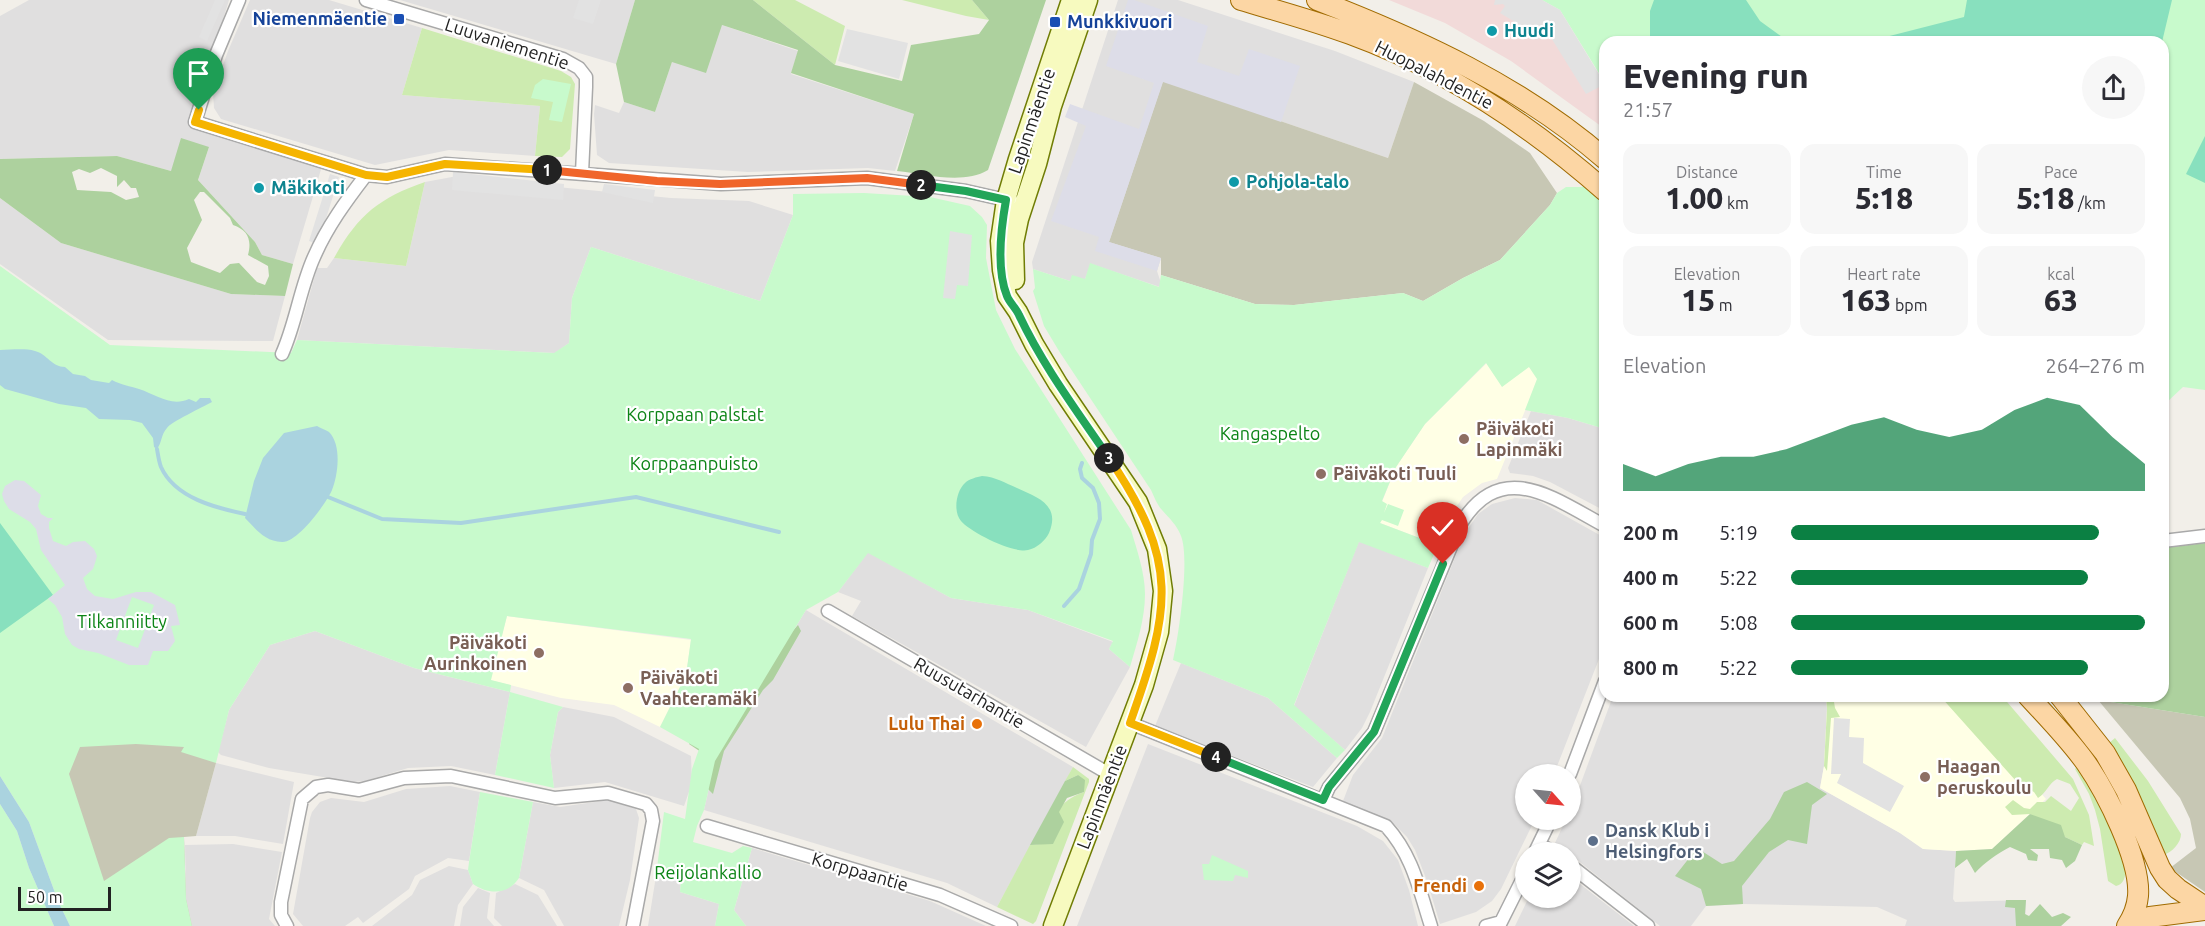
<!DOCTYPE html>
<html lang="en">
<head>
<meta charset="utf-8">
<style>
  body { margin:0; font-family:Ubuntu,sans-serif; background:#f7f7f7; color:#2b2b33; height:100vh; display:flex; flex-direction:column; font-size:22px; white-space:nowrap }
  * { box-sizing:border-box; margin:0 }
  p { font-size:20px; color:#7c7c81 }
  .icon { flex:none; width:33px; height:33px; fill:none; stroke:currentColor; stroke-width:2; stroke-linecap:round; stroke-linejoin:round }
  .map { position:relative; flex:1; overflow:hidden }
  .details { position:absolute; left:1599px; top:36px; width:570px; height:666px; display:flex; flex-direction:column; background:#fff; border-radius:18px; box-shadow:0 2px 4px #0004 }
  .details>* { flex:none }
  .needle { width:39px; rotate:117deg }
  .buttons { position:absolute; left:1515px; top:764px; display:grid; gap:12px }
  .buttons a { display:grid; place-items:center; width:66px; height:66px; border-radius:50%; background:#fff; box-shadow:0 2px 4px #0004; font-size:30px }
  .scale { position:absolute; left:18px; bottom:15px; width:93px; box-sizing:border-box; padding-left:6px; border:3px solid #222; border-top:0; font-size:16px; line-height:21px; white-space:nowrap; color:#222; -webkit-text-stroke:4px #fff; paint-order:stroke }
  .pin { position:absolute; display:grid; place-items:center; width:51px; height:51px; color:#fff; margin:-62px -26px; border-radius:50% 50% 50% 0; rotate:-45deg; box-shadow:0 0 6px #0007 }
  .pin .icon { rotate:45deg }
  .km { position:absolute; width:30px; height:30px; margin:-15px; border-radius:50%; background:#222; color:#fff; font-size:16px; line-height:30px; text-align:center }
  .round { display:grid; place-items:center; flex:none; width:63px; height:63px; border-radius:32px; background:#f7f7f7 }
  .overview { display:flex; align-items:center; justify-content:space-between; height:102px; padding:0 24px }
  h1 { font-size:33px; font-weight:800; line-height:45px }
  .figures { display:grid; grid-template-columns:repeat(3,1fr); gap:9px; height:102px; padding:6px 24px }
  .figures div { display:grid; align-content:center; border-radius:15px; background:#f7f7f7; text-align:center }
  .figures b { font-size:30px; font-weight:800 }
  .figures small { font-size:16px; font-weight:400 }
  .figures p { font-size:16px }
  .chart { height:168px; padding:12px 24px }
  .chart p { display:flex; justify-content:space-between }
  .chart svg { width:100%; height:108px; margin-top:6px; fill:#0b8043; opacity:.7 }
  ul { padding:0 24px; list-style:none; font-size:20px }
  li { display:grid; grid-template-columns:96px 72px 1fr; align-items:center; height:45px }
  li i { height:15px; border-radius:8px; background:#0b8043 }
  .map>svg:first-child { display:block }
</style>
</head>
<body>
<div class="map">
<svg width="2205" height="926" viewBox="0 0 2205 926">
  <rect width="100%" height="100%" fill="#f2efe9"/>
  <!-- residential -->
  <path fill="#e0dfdf" d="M29 0H229L190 127 322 166 293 264 262 255 255 242 198 180 209 147 171 171 117 156 0 159V16Z
    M250 0H329L422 28 402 95 540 106 535 156 449 150 375 165 221 119 214 108 213 93 228 51Z
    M400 0H635L616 64Z
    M1118 0H1178L1335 51 1414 82 1388 158 1163 81 1161 258 1157 271 1161 283 1160 287 1091 264 1085 279 1070 281 1033 269 1032 262Z
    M722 25 798 51 791 74 914 114 895 171 868 168 748 172 609 163 597 155 594 114 595 105 619 113 624 102 655 112 672 62Z
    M452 177 671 198 749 201 793 215 760 301 591 247 572 298 569 343 555 353 297 340 317 268H327L334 258 406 266 425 182Z
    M0 198 61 243 231 294 285 296 273 341 108 340 0 264Z
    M1531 411 1568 418 1605 429V511L1550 482 1533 476 1510 473 1508 468Z
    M1515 498 1537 500 1605 538V651L1599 659 1554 774H1526V819H1535L1501 889 1492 901 1476 912 1440 924 1427 881 1415 850 1407 837 1391 821 1343 801 1353 775 1382 738 1465 533 1478 514 1492 504Z
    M1359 541 1428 568 1370 712 1362 728 1345 750 1294 706Z
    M868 552 951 598 1028 610 1113 642 1109 649 1130 667 1086 747 852 616 861 601 838 592Z
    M806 610 1073 767 997 907 947 883 704 810 715 761Z
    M315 631 414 668 510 692 495 775 451 766 408 768 365 781 353 782 269 768 221 755 218 752 229 710 270 645Z
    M1181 663 1268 698 1337 758 1313 787 1155 726Z
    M1613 696H1826L1827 708 1824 766 1820 788 1900 833 1923 849 1956 851 1953 899 1955 902 2026 900 2025 926H1905L1907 920 1877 907 1743 904 1706 906 1691 926H1660L1571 855 1570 852H1567L1555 843 1566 819H1570L1571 810Z
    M563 707 614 717 691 756 692 783 684 806 605 782 554 788 550 755 558 712Z
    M1148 744 1357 826 1383 841 1398 860 1409 890 1418 926H1077Z
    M216 763 294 782 283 844 235 836H196Z
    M450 786 480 792 469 861 448 858 415 876 409 889 363 923 358 917 345 926H303L293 914 310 818 312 812 320 802 331 798 364 802 406 789Z
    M608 800 636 809 639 818 630 880 619 926H564L544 890 519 878 533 802 560 807Z
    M233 844 282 852 269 919 275 926H192L186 899 185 845Z
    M752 848 930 901 986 926H746L734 910Z
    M449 866 468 870 473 884 458 905 454 926H372L412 895 420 880Z
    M656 876 681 879 680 892 719 904 715 926H648Z
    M1571 877 1634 926H1515L1529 897H1570Z
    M515 884 538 895 557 926H502L494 918 496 893Z
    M478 888 490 893 487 918 494 926H460L463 907Z"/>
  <!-- commercial -->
  <path fill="#f2dad9" d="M1389 0H1542L1605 83V129L1511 61 1445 23Z"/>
  <!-- education -->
  <path fill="#ffffe5" d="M1517 350 1538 379 1497 479 1482 483 1463 497 1455 509 1438 545 1380 523 1386 504 1382 502 1396 467 1425 424 1496 354Z
    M507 616 691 640 686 675 660 727 614 705 561 698 490 680Z
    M1826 696H1957L2046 799 1992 849 1956 851 1923 849 1900 833 1820 788 1824 766 1827 709Z"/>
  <!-- construction -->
  <path fill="#c7c7b4" d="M1163 81 1388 158 1414 82 1484 121 1530 153 1557 193 1550 205 1500 260 1463 278 1423 301 1403 293 1294 305 1255 304 1161 275V258L1109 242Z
    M211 605 216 763 196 836 184 837 186 899 192 926H86L0 669Z
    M2098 700 2205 717V892L2170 868 2196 848 2190 819 2180 798Z"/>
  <!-- grass -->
  <path fill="#cdebb0" d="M753 0H795L845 26 835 65Z
    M902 0H972L989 20 966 16Z
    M422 28 561 71 571 77 575 84 570 149 562 157 535 156 540 106 402 95Z
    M425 182 406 266 334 258C358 215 379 198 425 182Z
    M1826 696H1833L1835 708 1840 717 1831 718 1827 771 1824 766 1827 709Z
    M1940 696H2002L2073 779 2089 815 2094 846 2084 842 2082 845 2065 837 2030 814 2012 815 2005 807 2013 800 2024 808 2030 809 2037 802H2045L2051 796 2071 811 2079 798 2070 784 2057 779C2048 784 2047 792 2038 798L2034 792 2019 785 2005 792 2016 781Z
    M2115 738 2148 781 2181 834C2181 843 2172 852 2164 855L2109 743Z
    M1073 767 1089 779V782L1036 921 1033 924 997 907 1030 845 1053 843C1058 815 1054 803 1084 792L1078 775 1065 781Z
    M2077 767C2088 784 2148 878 2116 886L2108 881 2100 829 2095 810 2089 794 2075 769Z"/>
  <!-- forest -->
  <path fill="#add19e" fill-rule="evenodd" d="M635 0H753L835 65 902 81 911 45 979 34 989 20 972 0H1046L988 170C963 185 925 174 897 171L914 114 791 73 798 50 722 25 706 73 672 62 655 112 624 102 616 64Z
    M181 138 209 147 198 180 255 242 262 255 293 264 285 296 231 294 61 243 0 198V159L117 156 171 171ZM101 168 117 176V187L124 180 131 188H136L139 197 126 200 111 192 77 190 72 172 79 169 90 173ZM200 192H204L230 218 233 225C248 230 252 240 248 255L268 266 269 276 265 285 257 282 239 263 230 264 220 273 191 262 187 248 202 220 194 200Z
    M2205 543V717L2098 700 2095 696H2163V548Z
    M798 625 801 631 773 680 763 690 724 751 713 794 707 788 701 752 689 744 692 735 727 706Z
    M1078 775 1085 780 1084 792 1067 798 1059 812 1064 822 1053 844 1030 845 1065 781Z
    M1807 782 1827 794 1812 805 1807 844 1788 840 1769 852 1742 886 1743 904 1706 906 1701 889 1675 876 1697 848 1722 864 1734 861 1770 819 1784 792Z
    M2030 814 2061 825 2065 837 2082 845 2075 861 2066 868 2062 860 2050 858 2049 849H2030L2038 855 2037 861 2028 860 2026 854 2010 847C1998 853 1984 863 1975 873L1967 859 1955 868 1956 851 1992 849Z
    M2006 900H2026L2025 914 2029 916 2040 904 2052 917 2063 913 2071 917 2061 926H2016L2015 908 2005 907Z"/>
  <!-- park -->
  <path fill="#c8facc" d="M1542 0H2205V390L2183 387 2166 403 2163 397V42H1605V83L1560 10Z
    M543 79 571 84 562 122 549 120 553 102 531 98 535 85Z
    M1586 185 1605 203V429L1568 418 1525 410 1537 379 1529 367 1502 387 1486 363 1425 424 1396 467 1382 501 1387 504 1384 513 1388 504 1404 510 1398 526 1382 520 1380 523 1438 545 1428 568 1359 542 1294 705 1345 750 1337 758 1268 698 1173 660C1179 635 1190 558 1181 536 1177 525 1169 518 1162 510 1157 505 1154 496 1151 490L1059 351 1044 326 1033 291 1035 288 1033 269 1070 281 1072 275 1085 279 1090 263 1159 287 1161 275 1255 304 1294 305 1403 293 1423 301 1463 278 1500 260 1550 205 1557 193 1566 187H1582Z
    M864 193 930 197 970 206 982 217 987 225 986 258 996 310 1015 349 1131 530C1137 550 1145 573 1145 594 1145 619 1137 643 1130 667L1109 649 1113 641 1028 610 951 598 868 553 838 592 806 610 715 761 704 810 697 826 693 842 732 853 743 846 752 848 734 910 746 926H715L719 904 680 892 681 879 656 876 664 812 685 819 692 769 699 749 660 727 686 675 691 639 507 616 491 680 511 685 510 692 563 707 558 712 550 755 554 788 495 775 510 692 414 668 315 631 270 645 229 710 216 763 181 752 184 747 136 744 80 747 69 774 104 881 169 838 184 837 186 899 192 926H70L58 901 29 822 0 776V266L110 345 291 353 297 340 554 353 569 343 572 298 591 247 760 301 793 215V194Z
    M480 792 533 802 519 878C508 895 489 895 473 884L468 870 469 862Z
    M0 804 17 831 29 868 54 926H0Z
    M1212 855 1248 871V878L1235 875 1233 881 1204 880 1202 864H1209Z"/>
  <!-- pitch -->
  <path fill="#88e0be" d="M1654 0H1746L1760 21 1789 42H1650V11Z
    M1967 0H2172L2162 42H1866L1964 17Z
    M2205 136V183L2186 174Z
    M982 476C996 477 1005 483 1017 488 1037 497 1061 505 1049 533 1045 541 1037 548 1028 550 1014 554 970 532 961 521 953 512 956 491 965 483 969 479 977 477 982 476Z
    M0 523 53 595 0 633Z"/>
  <!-- parking -->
  <path fill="#e2e2e2" d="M215 0H225L207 41 199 37Z
    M579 0H601L593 24 573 18Z
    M1495 0H1542L1560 10 1605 84 1586 94 1545 28 1538 40 1526 33 1527 29 1500 13 1505 6 1503 4 1494 5Z
    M847 29 908 43 899 79 838 61Z
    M453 172 564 184 563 200 452 190Z
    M330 174 339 177 318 244 309 241Z
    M604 184 655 190 653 203 602 192Z
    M950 231 972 235 968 286 957 285 955 299 943 298Z
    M1834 718 1850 719 1849 737 1864 738 1863 763 1904 786 1890 812 1837 783 1841 774H1831Z"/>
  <!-- plaza -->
  <path fill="#dddde8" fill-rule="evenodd" d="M1128 0H1134L1208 26 1197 62 1239 76 1249 49 1300 66 1281 122 1163 82 1109 242 1161 258 1157 271 1095 251 1099 237 1051 221 1086 126 1065 117 1070 104 1139 129 1154 83 1106 66Z
    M15 480 24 481 41 495 38 506 41 514 48 518H53L49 522V528L53 541 66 546 73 542 85 541 94 549 97 556 95 563 93 569 83 578 87 589 95 596 113 599 136 592H151L175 605 180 625 171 626 175 641 168 651H153L148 665H129L98 653 79 649 72 645 65 634 62 617 55 605 48 599 65 585 41 550 36 529 30 522 9 509 4 501 2 494 5 486ZM132 597 154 605 138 648 116 640Z"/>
  <!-- water -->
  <path fill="#aad3df" d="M0 350C11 350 24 348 35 351 47 354 52 367 65 367L73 374 85 376 91 380 109 383 112 380C121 385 130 386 139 389 157 395 171 407 189 399L196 402 200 398H210L212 402C203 407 171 422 167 428 161 434 162 443 157 449L154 447 153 438 142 423 130 420 99 419 86 408 59 404 5 389 0 385Z
    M317 426C320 428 326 430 329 432 342 445 338 475 332 490 326 504 297 543 282 542 264 541 256 529 245 518L254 481 263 458 284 433Z
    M0 776 29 822 58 901 70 926H54L29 868 17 831 0 804Z"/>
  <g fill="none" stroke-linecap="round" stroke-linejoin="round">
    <!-- stream -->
    <path stroke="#aad3df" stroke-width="4" d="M157 449C158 455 159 462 161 467 175 498 216 508 245 514
      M328 497 382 519 461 523 636 497 779 532
      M1064 606 1079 589 1091 554 1092 540 1100 519 1099 503 1093 488 1082 478 1080 469 1082 463"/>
    <!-- street casing -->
    <g stroke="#a9a9a9" stroke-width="15">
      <path id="street" d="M239 0 216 55 195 122 366 175 387 177 445 164 721 184 867 178 966 191 1006 200 1011 199
        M366 0 563 59 579 68 586 77V87L582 173
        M282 354C296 323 300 288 314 257 327 227 346 201 366 175
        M2163 541 2205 536
        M828 611 1111 775
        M1130 723 1386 826C1413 856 1419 889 1431 926
        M1570 774 1605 681
        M1323 800 1329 787 1374 732 1460 525C1501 457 1553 498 1605 526
        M707 826 940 895 1011 926
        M1539 844 1553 852
        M1535 852 1551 819
        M1570 865 1648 926
        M287 926 281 915V902L302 799 316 787 328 785 359 790 404 778 451 776 555 798 608 793 646 804 651 810 653 821 633 926
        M1486 926 1501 922
        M1499 926 1526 872"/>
    </g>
    <!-- secondary casing -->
    <g stroke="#707d05" stroke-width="21">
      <path id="secondary" d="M1015 280 1014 243 1019 219 1037 164 1052 106 1088 0
        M1053 926 1144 685 1159 632 1163 591 1157 549 1138 502 1058 384 1034 344 1018 312 1007 296 1002 270 1000 241 1006 200 1018 159 1071 0"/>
    </g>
    <!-- primary casing -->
    <g stroke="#a06b00" stroke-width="22">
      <path id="primary" d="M1241 0C1278 11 1315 21 1350 34 1446 69 1529 124 1605 191
        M1317 0C1420 40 1521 86 1605 159
        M2028 696C2048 718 2069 739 2086 763 2106 792 2141 860 2138 896 2137 907 2133 917 2127 926
        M2060 696 2105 753 2126 790 2160 868 2167 879 2178 889 2205 907
        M2129 926 2150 917 2205 910"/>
    </g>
    <!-- street -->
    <use href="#street" stroke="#fff" stroke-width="12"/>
    <!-- secondary -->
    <use href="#secondary" stroke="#f7fabf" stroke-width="18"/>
    <!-- primary -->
    <use href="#primary" stroke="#fcd6a4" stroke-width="20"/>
  </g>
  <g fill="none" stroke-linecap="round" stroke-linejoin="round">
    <!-- split-1 casing -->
    <g stroke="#fff" stroke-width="12">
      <path id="split-1" d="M199 110 195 122 366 175 387 177 445 164 547 170"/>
    </g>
    <!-- split-2 casing -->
    <g stroke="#fff" stroke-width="12">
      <path id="split-2" d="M547 170 657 181 720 184 867 178 921 185"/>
    </g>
    <!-- split-3 casing -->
    <g stroke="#fff" stroke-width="12">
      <path id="split-3" d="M921 185 966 191 1006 200C1001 228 996 269 1007 296 1009 302 1016 308 1019 315 1043 366 1077 411 1109 458"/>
    </g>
    <!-- split-4 casing -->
    <g stroke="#fff" stroke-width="12">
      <path id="split-4" d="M1109 458C1180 563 1171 608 1130 723L1216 757"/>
    </g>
    <!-- split-5 casing -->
    <g stroke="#fff" stroke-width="12">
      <path id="split-5" d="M1216 757 1323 800 1329 787 1374 732 1443 564"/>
    </g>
    <!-- split-1 -->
    <use href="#split-1" stroke="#f5b400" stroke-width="8"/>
    <!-- split-2 -->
    <use href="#split-2" stroke="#f0652b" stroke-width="8"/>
    <!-- split-3 -->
    <use href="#split-3" stroke="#22a559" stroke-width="8"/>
    <!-- split-4 -->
    <use href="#split-4" stroke="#f5b400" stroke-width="8"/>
    <!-- split-5 -->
    <use href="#split-5" stroke="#22a559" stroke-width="8"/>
  </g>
  <!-- markers -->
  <g fill="#1a4fb4" stroke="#fff" stroke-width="2">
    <rect x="393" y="13" width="12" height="12" rx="3"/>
    <rect x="1049" y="16" width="12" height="12" rx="3"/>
  </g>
  <g fill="#0f9aa8" stroke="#fff" stroke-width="2">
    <circle cx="1492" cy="31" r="6"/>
    <circle cx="1234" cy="182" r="6"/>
    <circle cx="259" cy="188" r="6"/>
  </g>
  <g fill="#8d6e63" stroke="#fff" stroke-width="2">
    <circle cx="1464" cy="439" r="6"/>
    <circle cx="1321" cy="474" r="6"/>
    <circle cx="539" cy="653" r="6"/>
    <circle cx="628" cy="688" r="6"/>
    <circle cx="1925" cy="777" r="6"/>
  </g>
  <g fill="#e8710a" stroke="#fff" stroke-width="2">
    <circle cx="977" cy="724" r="6"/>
    <circle cx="1479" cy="886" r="6"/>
  </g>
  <circle fill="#5c6f8a" stroke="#fff" stroke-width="2" cx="1593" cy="841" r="6"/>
  <g text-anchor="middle" stroke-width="4.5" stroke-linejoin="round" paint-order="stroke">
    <!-- transit labels -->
    <g font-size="18" font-weight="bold" fill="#164399" stroke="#fff" text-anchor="end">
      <text x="387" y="25">Niemenmäentie</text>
      <text x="1067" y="28" text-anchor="start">Munkkivuori</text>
    </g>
    <!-- culture labels -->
    <g font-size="18" font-weight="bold" fill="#0d838f" stroke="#fff" text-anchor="start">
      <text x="1504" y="37">Huudi</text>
      <text x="1246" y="188">Pohjola-talo</text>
      <text x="271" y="194">Mäkikoti</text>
    </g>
    <!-- street labels -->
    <g font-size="18" fill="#222" stroke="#fff">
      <text transform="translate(507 44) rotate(18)" y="6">Luuvaniementie</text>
      <text transform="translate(1434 75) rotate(27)" y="6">Huopalahdentie</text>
      <text transform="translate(1032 121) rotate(-71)" y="6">Lapinmäentie</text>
      <text transform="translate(969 693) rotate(30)" y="6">Ruusutarhantie</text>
      <text transform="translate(1102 797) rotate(-69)" y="6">Lapinmäentie</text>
      <text transform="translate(860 872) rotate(16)" y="6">Korppaantie</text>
    </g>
    <!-- park labels -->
    <g font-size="18" fill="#0c8416" stroke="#fff">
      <text x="695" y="421">Korppaan palstat</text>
      <text x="1270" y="440">Kangaspelto</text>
      <text x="694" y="470">Korppaanpuisto</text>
      <text x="122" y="628">Tilkanniitty</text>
      <text x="708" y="879">Reijolankallio</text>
    </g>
    <!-- education labels -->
    <g font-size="18" font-weight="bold" fill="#785e54" stroke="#fff" text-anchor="start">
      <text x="1476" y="435">Päiväkoti<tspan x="1476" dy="21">Lapinmäki</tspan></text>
      <text x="1333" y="480">Päiväkoti Tuuli</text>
      <text x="527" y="649" text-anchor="end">Päiväkoti<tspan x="527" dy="21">Aurinkoinen</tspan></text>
      <text x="640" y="684">Päiväkoti<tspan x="640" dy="21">Vaahteramäki</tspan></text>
      <text x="1937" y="773">Haagan<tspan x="1937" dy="21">peruskoulu</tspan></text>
    </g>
    <!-- food labels -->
    <g font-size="18" font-weight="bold" fill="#c56008" stroke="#fff" text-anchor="end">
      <text x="965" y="730">Lulu Thai</text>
      <text x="1467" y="892">Frendi</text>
    </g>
    <!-- service labels -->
    <g font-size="18" font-weight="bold" fill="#4e5e75" stroke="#fff" text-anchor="start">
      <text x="1605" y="837">Dansk Klub i<tspan x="1605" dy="21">Helsingfors</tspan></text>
    </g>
  </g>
</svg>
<div class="buttons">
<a><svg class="needle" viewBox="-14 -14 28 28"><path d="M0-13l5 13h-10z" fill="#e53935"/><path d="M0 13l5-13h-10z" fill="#7c7c81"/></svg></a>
<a><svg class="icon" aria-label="layers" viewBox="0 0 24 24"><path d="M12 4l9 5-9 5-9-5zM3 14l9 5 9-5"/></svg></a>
</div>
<div class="scale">50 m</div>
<div class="pin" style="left:199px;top:110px;background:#1e9e55"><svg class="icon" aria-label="arrive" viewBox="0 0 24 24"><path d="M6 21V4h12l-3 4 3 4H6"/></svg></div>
<div class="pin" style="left:1443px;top:564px;background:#d93025"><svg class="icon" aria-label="check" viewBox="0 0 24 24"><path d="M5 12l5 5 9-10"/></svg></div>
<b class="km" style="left:547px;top:170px">1</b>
<b class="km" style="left:921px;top:185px">2</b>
<b class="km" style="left:1109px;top:458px">3</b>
<b class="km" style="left:1216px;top:757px">4</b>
<section class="details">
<div class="overview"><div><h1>Evening run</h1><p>21:57</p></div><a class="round"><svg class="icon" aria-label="share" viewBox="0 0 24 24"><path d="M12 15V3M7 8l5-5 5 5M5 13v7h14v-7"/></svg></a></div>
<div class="figures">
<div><p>Distance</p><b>1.00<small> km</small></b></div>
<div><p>Time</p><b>5:18</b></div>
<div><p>Pace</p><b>5:18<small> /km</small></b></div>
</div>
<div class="figures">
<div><p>Elevation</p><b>15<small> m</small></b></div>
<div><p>Heart rate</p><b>163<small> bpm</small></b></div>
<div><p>kcal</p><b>63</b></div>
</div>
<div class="chart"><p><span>Elevation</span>264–276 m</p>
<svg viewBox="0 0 160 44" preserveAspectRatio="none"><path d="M0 44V33L10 38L20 33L30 30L40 30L50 27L60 22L70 17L80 14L90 19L100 22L110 19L120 11L130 6L140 9L150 22L160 33V44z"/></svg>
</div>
<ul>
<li><b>200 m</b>5:19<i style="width:87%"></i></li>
<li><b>400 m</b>5:22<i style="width:84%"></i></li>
<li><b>600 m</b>5:08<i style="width:100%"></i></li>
<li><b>800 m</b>5:22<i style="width:84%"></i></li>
</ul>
</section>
</div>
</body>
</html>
